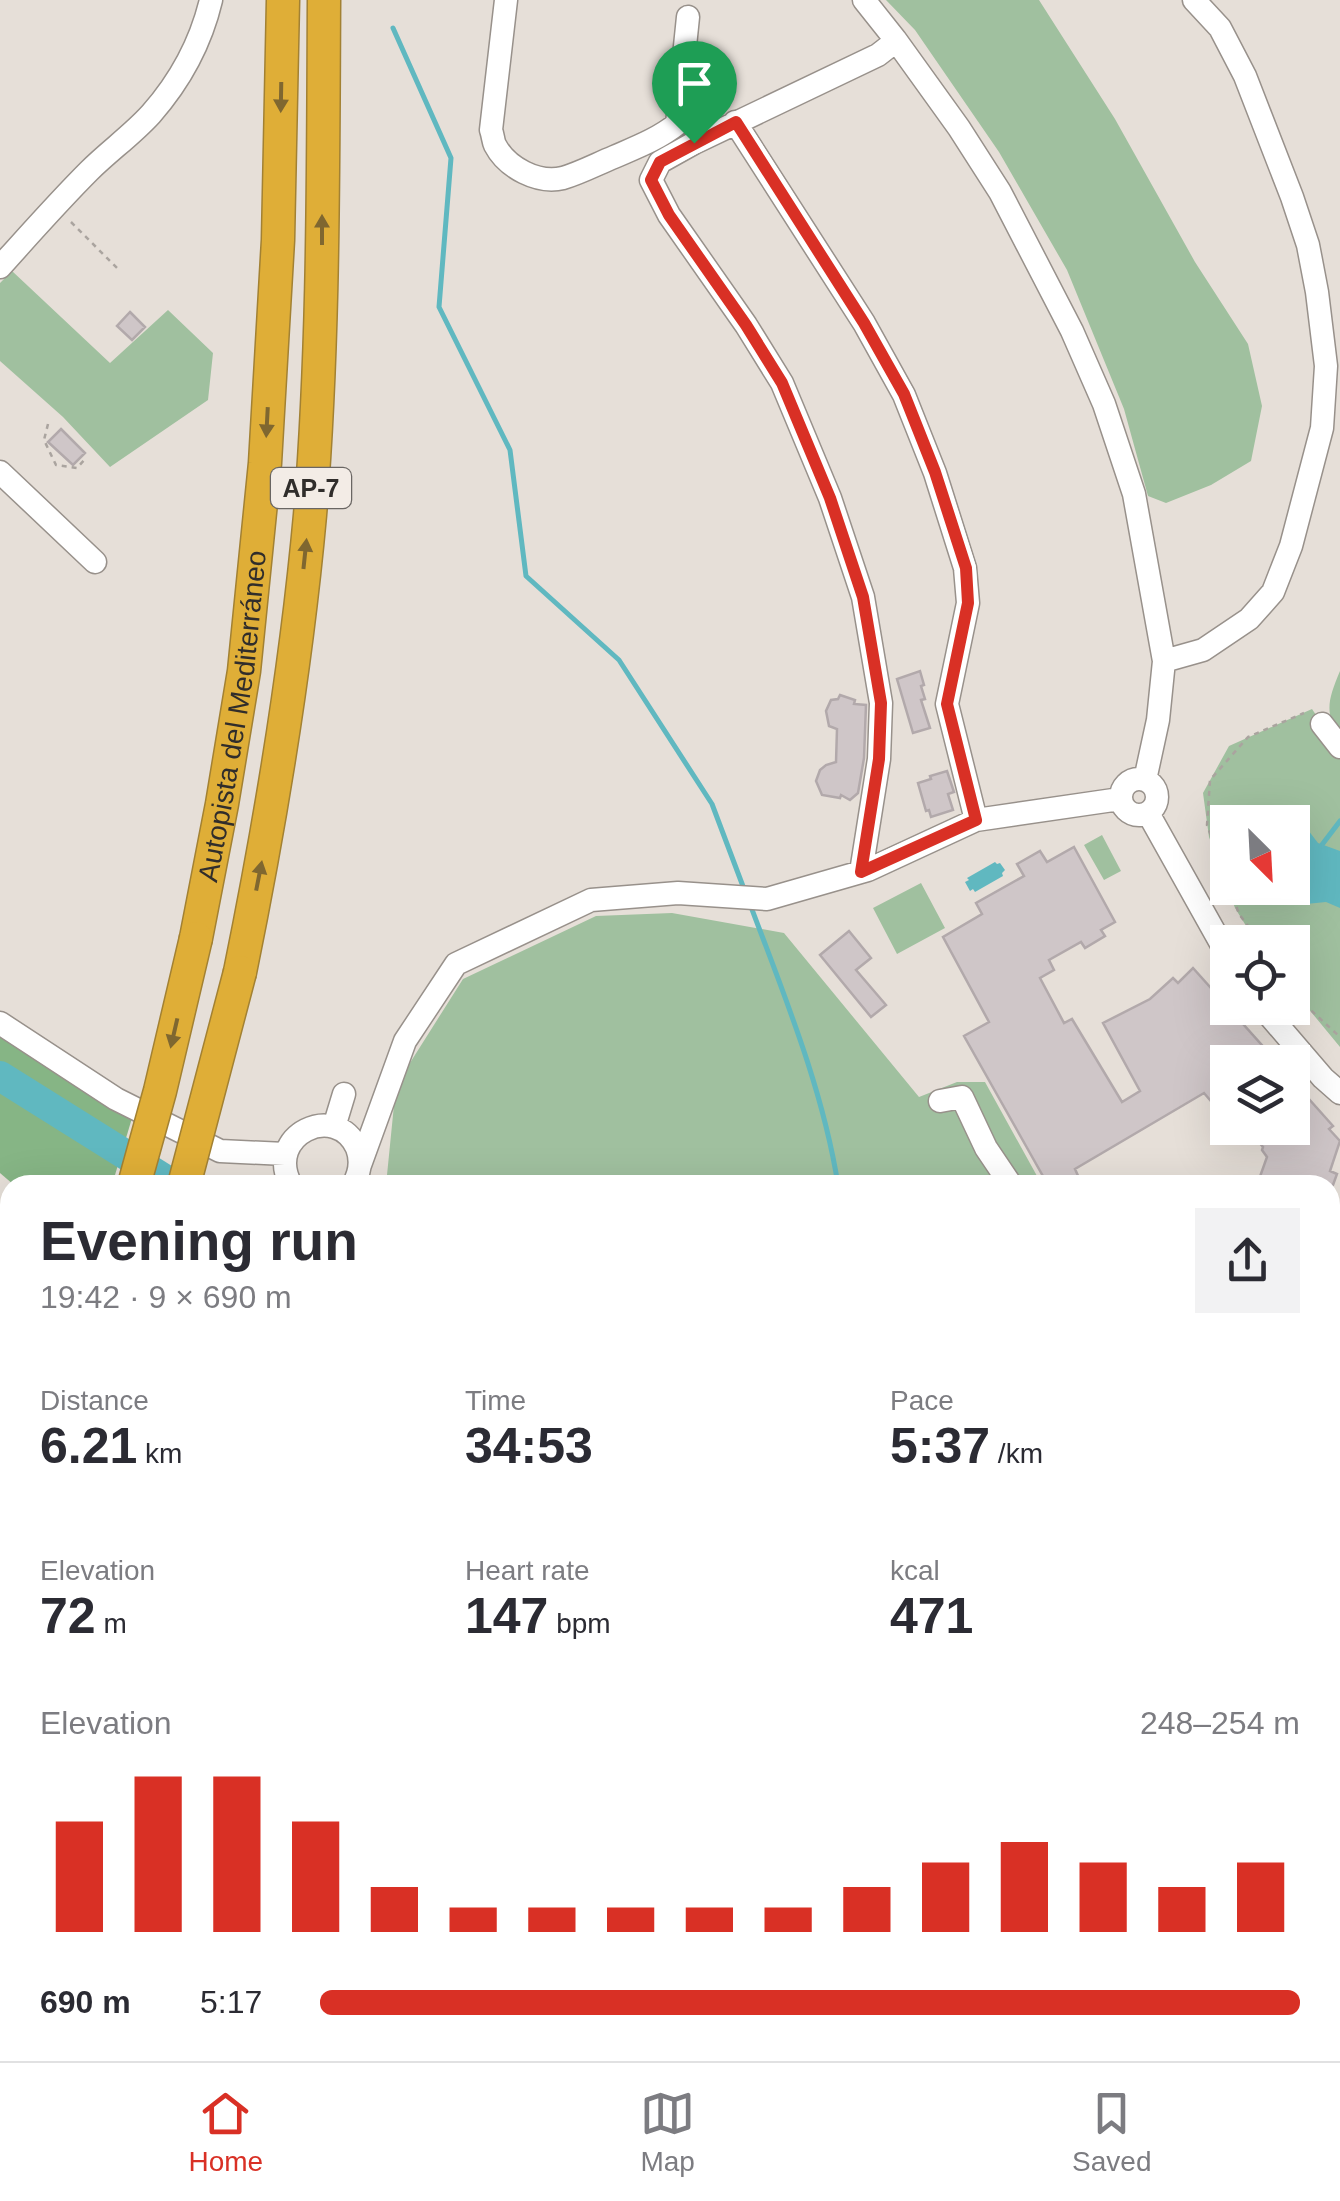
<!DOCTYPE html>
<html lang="en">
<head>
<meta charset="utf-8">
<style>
  body { margin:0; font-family:Helvetica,sans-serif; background:#f2f2f3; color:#2b2b33; height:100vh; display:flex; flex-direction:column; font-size:38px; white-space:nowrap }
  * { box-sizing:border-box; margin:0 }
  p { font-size:32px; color:#7c7c81 }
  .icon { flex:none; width:55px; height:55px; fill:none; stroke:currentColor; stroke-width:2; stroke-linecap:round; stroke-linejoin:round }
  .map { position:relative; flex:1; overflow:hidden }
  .drawer { position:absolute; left:0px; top:1175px; width:1340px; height:888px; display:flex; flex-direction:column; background:#fff; border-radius:30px 30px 0 0; box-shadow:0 10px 40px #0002 }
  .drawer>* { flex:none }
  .needle { width:65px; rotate:156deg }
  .fabs { position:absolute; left:1210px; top:805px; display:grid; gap:20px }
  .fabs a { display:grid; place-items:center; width:100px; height:100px; border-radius:0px; background:#fff; box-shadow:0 10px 40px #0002; font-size:50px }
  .pin { position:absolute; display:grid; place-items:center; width:85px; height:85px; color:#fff; margin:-102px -42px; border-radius:50% 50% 50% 0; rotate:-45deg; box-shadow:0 0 10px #0007 }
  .pin .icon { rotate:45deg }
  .round { display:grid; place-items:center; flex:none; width:105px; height:105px; border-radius:0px; background:#f2f2f3 }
  .headline { display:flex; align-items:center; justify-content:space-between; height:170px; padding:0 40px }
  h1 { font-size:55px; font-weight:800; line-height:75px }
  .figures { display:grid; grid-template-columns:repeat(3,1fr); gap:15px; height:170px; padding:10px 40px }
  .figures div { display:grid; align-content:center }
  .figures b { font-size:50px; font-weight:800 }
  .figures small { font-size:28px; font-weight:400 }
  .figures p { font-size:28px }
  .chart { height:280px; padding:20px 40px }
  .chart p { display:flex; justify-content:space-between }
  .chart svg { width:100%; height:180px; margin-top:10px; stroke:#d93025; stroke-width:6 }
  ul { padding:0 40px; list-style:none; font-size:32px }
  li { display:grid; grid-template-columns:160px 120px 1fr; align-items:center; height:75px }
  li i { height:25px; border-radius:12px; background:#d93025 }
  .tab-bar { display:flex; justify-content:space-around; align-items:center; height:140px; border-top:2px solid #e1e1e2; background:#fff; font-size:28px; color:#7c7c81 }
  .tab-bar a { display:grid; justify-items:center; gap:5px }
  .tab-bar .selected { color:#d93025 }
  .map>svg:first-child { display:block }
</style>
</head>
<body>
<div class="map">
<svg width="1340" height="2061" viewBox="0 0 1340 2061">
  <rect width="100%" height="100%" fill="#e6dfd8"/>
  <!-- green -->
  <path fill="#a0c09f" d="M886 0H1039L1115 119 1195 262 1248 344 1262 406 1251 461 1211 485 1166 503 1148 496 1124 409 1067 270 999 152 915 30Z
    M12 271 110 363 168 310 213 353 208 400 110 467 63 417 0 361V283Z
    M1340 671V740C1324 712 1328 700 1340 671Z
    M1312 709 1340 751V1047L1293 990 1292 942H1256L1235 908 1228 888H1292V822H1228V887L1209 837 1203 793 1229 746Z
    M1102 835 1121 871 1104 880 1084 845Z
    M921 883 945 928 897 954 873 908Z
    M672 913 784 933 919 1097 957 1082H985L1042 1185H386L396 1085 463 979 596 916Z
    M1060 2052 1062 2061H874L871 2053Z"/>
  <!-- forest -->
  <path fill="#86b585" d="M0 1023 135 1108 112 1185H14L0 1173Z"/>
  <!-- water -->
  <path fill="#60b8c0" d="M1298 822 1305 826 1318 843 1340 851V908L1326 902 1296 905 1282 899 1276 888H1292L1293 823Z
    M995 862 997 864 1000 863 1005 870 1002 873 1003 876 975 892 973 889 970 891 965 882 969 880 967 878Z
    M917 2053H1023L1026 2061H921Z"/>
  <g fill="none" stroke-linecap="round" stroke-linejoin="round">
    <!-- stream -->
    <path stroke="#60b8c0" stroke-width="5" d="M393 28 451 158 439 307 510 450 526 576 619 660 712 804 744 889
      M1321 846 1340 821
      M750 904C784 995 823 1089 838 1185
      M1133 2052 1135 2061"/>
    <!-- river -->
    <path stroke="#60b8c0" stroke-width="30" d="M0 1076 174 1185
      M759 2052 760 2061"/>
  </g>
  <!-- building -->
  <path fill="#cfc6c8" stroke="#b2a9ab" stroke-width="2.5" d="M130 312 145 327 132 340 117 326Z
    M61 429 85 453 73 465 48 442Z
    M920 671 924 685 921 686 925 699 921 700 930 728 913 733 897 679Z
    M840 695 855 700 854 704 866 705 864 758 858 793 850 800 841 795 840 798 822 795 816 781 820 770 826 765 836 762 837 729 829 726 826 711 831 700 838 699Z
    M947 771 954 792 948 794 953 810 931 817 929 810 926 811 918 783 931 779 930 776Z
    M1074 847 1115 922 1101 930 1105 936 1085 948 1081 942 1049 960 1054 970 1040 978 1064 1023 1072 1019 1122 1102 1140 1091 1103 1023 1150 999 1173 978 1178 983 1193 968 1277 1062H1228V1104L1218 1093 1210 1100 1204 1093 1075 1169 1079 1178 1067 1185H1048L964 1036 989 1022 943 937 982 914 976 903 1024 876 1017 864 1040 851 1047 862Z
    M849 931 871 958 856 970 886 1005 871 1017 820 955Z
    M1292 1080 1333 1126 1329 1129 1340 1141 1330 1171 1337 1174 1333 1185H1257L1267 1157 1262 1150 1263 1147 1247 1128H1292Z"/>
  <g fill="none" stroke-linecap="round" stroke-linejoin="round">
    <!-- minor casing -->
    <g stroke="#98918b" stroke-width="25">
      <path id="minor" d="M506 0 491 130C493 135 493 141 495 145 507 168 538 184 563 178 580 173 597 164 614 157 637 147 658 139 677 124L688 17
        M864 0 895 39 959 128 1000 192 1072 331 1104 404 1134 494 1164 661 1158 720 1145 780
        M735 122 864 323 904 395 935 473 965 568 968 603 947 704 976 820
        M0 267C29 235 58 202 89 171 109 151 132 135 151 114 180 81 201 42 211 0
        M0 472 95 562
        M1164 661 1203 650 1249 619 1273 592 1291 546 1322 428 1326 366 1317 292 1308 245 1292 197 1245 76 1220 28 1194 0
        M1322 724 1340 747
        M1121 797a18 18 0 1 1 36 0a18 18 0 1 1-36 0Z
        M1148 813 1228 956
        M861 872 879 759 881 703 863 597 830 498 782 383 746 325 669 215 651 180 660 162 694 143 878 55 896 41
        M1263 1008 1323 1078 1340 1093
        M0 1023 116 1099 220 1151 285 1154
        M940 1101 962 1097 986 1148 1011 1185
        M334 1127 344 1094
        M360 1165 405 1041 456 964 591 900 678 893 767 899 868 870 976 820 1120 799
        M291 1185C264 1135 336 1101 357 1148 362 1161 360 1173 353 1185
        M1340 1260C1333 1286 1329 1348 1333 1375 1334 1383 1338 1392 1340 1399
        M0 1457 10 1450
        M1330 1853 1340 1848
        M0 1931 10 1926
        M1330 1986 1340 2004
        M861 2052 863 2061
        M1054 2052 1057 2061
        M1167 2052 1169 2061
        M1254 2052 1257 2061"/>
    </g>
    <!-- highway casing -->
    <g stroke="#a28133" stroke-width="35">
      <g id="highway">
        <path id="s1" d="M196 938 222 804 244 671 265 463 278 240 283 0"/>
        <path d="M240 972C271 820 296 669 310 515 324 344 323 172 324 0"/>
        <path d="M0 1570 10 1547"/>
        <path d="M0 1689 10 1666"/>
      </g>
    </g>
    <!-- path -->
    <path stroke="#aaa49f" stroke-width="2.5" stroke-dasharray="5 5" stroke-linecap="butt" d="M71 222 119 270
      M48 424 44 440 56 465 77 468 86 458
      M1228 882 1207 825 1210 780 1248 737 1304 713
      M1230 888 1239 914 1260 942
      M1292 988 1302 1002 1340 1037
      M303 2052 310 2061
      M409 2061 417 2056"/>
    <!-- minor -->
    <use href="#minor" stroke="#fff" stroke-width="22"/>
    <!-- highway -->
    <use href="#highway" stroke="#dfae37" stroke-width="32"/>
    <!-- highway-bridge casing -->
    <g stroke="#a28133" stroke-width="35" stroke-linecap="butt">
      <path id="highway-bridge" d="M134 1185 160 1091 196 938
        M184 1185 240 972"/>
    </g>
    <!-- highway-bridge -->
    <use href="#highway-bridge" stroke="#dfae37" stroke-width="32"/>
  </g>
  <!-- one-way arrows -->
  <defs><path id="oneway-solid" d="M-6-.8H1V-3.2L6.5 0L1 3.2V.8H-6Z" transform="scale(2.5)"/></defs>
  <g fill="#7f6730">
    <use href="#oneway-solid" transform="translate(281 97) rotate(91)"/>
    <use href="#oneway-solid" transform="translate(322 230) rotate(-90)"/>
    <use href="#oneway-solid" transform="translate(267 422) rotate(93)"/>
    <use href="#oneway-solid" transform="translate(305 554) rotate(-84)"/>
    <use href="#oneway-solid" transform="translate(259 876) rotate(-79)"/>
    <use href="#oneway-solid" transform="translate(174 1033) rotate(103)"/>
  </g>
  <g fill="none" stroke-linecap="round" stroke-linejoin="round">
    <!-- route casing -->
    <g stroke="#fff" stroke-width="20">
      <path id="route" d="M736 122 864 323 904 394 935 472 966 568 968 603 947 704 976 820 861 872 879 759 881 703 863 597 830 498 782 383 746 325 669 215 651 180 660 162Z"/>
    </g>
    <!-- route -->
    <use href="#route" stroke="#d93025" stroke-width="12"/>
  </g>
  <g text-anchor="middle" stroke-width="8" stroke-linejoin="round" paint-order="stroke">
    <!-- shield labels -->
    <rect fill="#f3ece6" stroke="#6a6663" stroke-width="2.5" x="271" y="468" width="80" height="40" rx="8"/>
    <g font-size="25" font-weight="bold" fill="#302d2b">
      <text x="311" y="497">AP-7</text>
    </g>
    <!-- street labels -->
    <g font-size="28" fill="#302d2b" stroke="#f3ece6">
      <text dy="10" stroke="none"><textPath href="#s1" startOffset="225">Autopista del Mediterráneo</textPath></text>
    </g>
  </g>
</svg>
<div class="fabs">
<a><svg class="needle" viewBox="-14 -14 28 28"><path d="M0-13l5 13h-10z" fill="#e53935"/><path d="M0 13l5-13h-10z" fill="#7c7c81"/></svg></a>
<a><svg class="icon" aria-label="locate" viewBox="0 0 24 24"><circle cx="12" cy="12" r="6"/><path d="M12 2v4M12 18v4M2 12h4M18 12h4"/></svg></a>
<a><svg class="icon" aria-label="layers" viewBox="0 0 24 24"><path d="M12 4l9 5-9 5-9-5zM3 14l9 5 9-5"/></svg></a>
</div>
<div class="pin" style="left:694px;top:143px;background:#1e9e55"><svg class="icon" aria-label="arrive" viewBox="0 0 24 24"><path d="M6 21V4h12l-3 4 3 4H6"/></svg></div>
<section class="drawer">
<div class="headline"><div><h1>Evening run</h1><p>19:42 · 9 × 690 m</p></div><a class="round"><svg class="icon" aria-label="share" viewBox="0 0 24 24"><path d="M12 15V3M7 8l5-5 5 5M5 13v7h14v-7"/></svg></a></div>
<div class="figures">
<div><p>Distance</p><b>6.21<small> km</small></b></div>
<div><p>Time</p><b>34:53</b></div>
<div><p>Pace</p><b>5:37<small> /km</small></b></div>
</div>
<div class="figures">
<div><p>Elevation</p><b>72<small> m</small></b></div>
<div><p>Heart rate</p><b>147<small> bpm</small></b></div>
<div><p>kcal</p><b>471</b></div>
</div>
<div class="chart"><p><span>Elevation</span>248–254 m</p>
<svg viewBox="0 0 160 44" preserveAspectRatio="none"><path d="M5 44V17M15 44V6M25 44V6M35 44V17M45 44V33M55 44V38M65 44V38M75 44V38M85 44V38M95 44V38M105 44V33M115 44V27M125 44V22M135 44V27M145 44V33M155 44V27"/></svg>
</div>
<ul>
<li><b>690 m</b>5:17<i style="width:100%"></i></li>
</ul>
</section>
</div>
<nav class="tab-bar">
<a class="selected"><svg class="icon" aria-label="home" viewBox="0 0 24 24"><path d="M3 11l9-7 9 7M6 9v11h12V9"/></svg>Home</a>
<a><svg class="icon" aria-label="map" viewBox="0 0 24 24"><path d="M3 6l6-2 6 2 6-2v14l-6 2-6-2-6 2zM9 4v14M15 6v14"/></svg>Map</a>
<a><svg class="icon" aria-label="saved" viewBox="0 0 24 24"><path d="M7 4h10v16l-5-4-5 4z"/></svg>Saved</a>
</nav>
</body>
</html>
